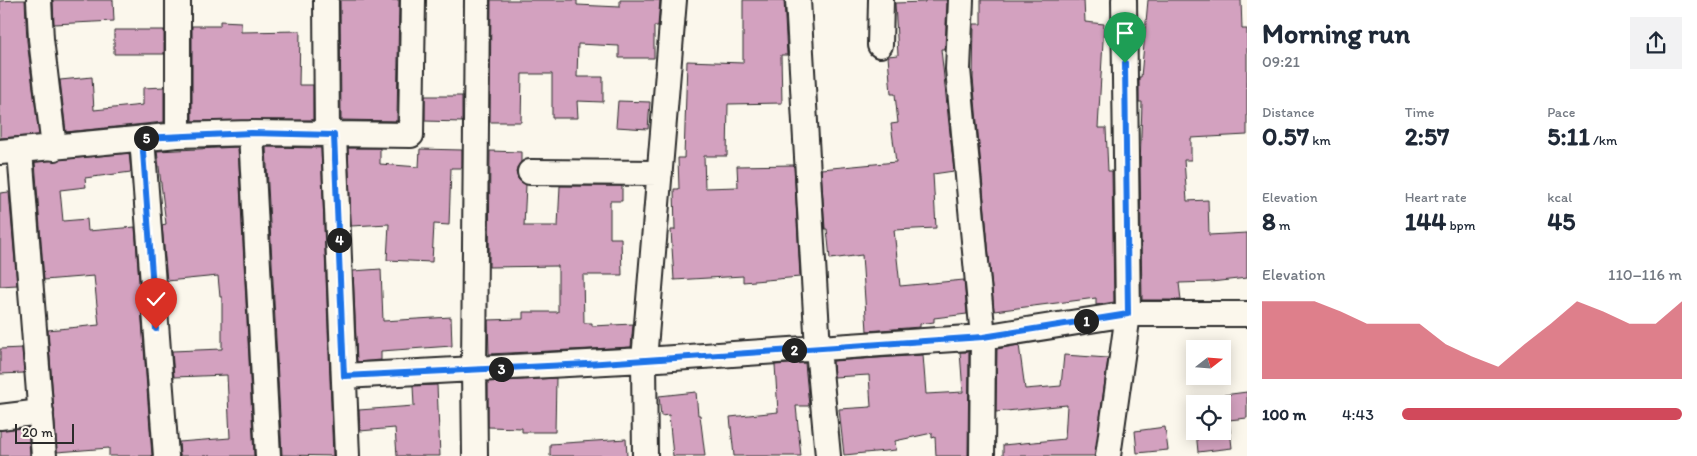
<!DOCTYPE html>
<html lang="en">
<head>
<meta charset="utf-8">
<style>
  body { margin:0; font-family:Itim,sans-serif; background:#f2f2f3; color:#1f2937; height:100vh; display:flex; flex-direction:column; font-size:19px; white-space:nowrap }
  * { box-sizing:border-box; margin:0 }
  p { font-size:16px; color:#747a83 }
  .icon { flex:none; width:28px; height:28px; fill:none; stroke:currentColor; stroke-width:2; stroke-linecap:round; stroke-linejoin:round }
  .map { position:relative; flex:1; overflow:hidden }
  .panel { display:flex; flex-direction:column; background:#fff; width:450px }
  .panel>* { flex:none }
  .needle { width:32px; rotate:73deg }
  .tools { position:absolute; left:1186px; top:340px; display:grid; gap:10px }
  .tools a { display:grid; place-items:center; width:45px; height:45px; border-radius:0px; background:#fff; box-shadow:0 2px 12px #0003; font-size:25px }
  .scale { position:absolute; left:15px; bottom:12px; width:59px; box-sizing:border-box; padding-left:5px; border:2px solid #2b2b2b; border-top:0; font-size:14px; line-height:18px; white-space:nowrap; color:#2b2b2b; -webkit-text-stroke:4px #fbf7ec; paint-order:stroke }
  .pin { position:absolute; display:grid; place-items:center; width:42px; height:42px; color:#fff; margin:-51px -21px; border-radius:50% 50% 50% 0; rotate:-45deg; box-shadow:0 0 5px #0007 }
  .pin .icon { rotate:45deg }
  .km { position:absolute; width:25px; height:25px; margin:-12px; border-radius:50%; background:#222; color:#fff; font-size:14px; line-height:25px; text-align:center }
  .round { display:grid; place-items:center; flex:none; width:52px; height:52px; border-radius:0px; background:#f2f2f3 }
  .headline { display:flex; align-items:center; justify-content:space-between; height:85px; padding:0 15px }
  h1 { font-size:28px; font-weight:700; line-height:38px }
  .figures { display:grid; grid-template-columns:repeat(3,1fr); gap:8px; height:85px; padding:5px 15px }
  .figures div { display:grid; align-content:center }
  .figures b { font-size:25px; font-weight:700 }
  .figures small { font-size:14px; font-weight:400 }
  .figures p { font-size:14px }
  .chart { height:140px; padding:10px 15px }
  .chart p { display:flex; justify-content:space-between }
  .chart svg { width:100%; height:90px; margin-top:5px; fill:#d1495b; opacity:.7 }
  ul { padding:0 15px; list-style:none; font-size:16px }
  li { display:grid; grid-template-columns:80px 60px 1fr; align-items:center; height:38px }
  li i { height:12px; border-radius:6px; background:#d1495b }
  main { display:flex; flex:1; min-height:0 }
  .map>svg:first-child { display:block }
</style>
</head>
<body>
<main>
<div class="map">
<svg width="1247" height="456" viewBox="0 0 1247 456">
  <rect width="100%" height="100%" fill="#fbf7ec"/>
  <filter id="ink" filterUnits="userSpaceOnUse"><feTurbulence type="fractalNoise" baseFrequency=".02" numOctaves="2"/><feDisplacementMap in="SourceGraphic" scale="10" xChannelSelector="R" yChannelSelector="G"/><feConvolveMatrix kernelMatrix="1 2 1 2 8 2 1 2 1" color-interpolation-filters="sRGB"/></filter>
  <g filter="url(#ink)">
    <!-- building -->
    <path fill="#d3a1bf" stroke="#2b2b2b" d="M17 0H25L27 41 39 135 0 138V1Z
      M53 0H113L114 21 54 24Z
      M340 0H399L397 121 341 120Z
      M491 0H577V5L620 7V0H660L658 26H654V58H619V46L578 44 577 77H603V102L577 101 578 118H552V74H522L521 122H490Z
      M743 0H784L787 55H781L782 103 728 104 727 156H704L705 188 738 187 737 166 794 165 800 277 743 282V276L674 280 671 230H675L674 189H679L678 158H684L687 61 743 63Z
      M925 0H947L945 49H941L954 171 933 174 936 228 894 230 900 286 964 280 967 314 934 318V322L920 324V327L867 331 862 255 830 259 827 229H825L821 169 896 162 891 124 898 123 895 94H891L888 56 898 55 895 3 925 2Z
      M981 0H1084L1085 22 1104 24 1098 128H1106L1108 171H1112L1114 302 1096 305V298L994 311 973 78 974 24H981Z
      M1148 0H1241L1242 29H1247V135L1191 138V160H1184L1187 201 1208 200 1209 235 1247 233V278L1211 282 1179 283 1181 300H1142L1140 169 1142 102H1139V77H1141Z
      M220 21 241 22V32L300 31 299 85H313V120L192 121V26H220Z
      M114 30H164V54H114Z
      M92 77 94 110 143 105V88L164 87V122L66 132 60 80Z
      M425 96H462V122L425 121Z
      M618 101 650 102 648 129 616 127Z
      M238 147 254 456H180L179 442 230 438 227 375 174 377 172 351 222 349V297H220L218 276 167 281 162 225 166 224 157 151Z
      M266 147 321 148 333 456 282 455Z
      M348 148H380V164L419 167 420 149 462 150V168H451L449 225 434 224 432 262 387 260 389 224 351 226Z
      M490 151 521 152V162L516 172 518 179 526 185 524 226H558L560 186H622V201H610V238H621L622 275H583L584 323H592V326L633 324 631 347 489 354 488 320 523 319V312H558V266L489 267Z
      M129 153 131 172 85 178 86 187 60 190 63 221 87 219 88 231 135 227 152 456H109V448L57 452 48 330 99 325 94 276 44 280 35 162Z
      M9 192 17 285 0 286V193Z
      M381 269 383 321 451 317 452 346 381 351V360L357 362 353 271Z
      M1019 345 1025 389 1061 386 1064 355 1108 358 1095 456H1003V445L1065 439 1067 405 996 412 997 349Z
      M22 348 24 373 0 374V349Z
      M960 352H969L968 456H936L935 437 932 438V433L895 441 896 450 844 455 839 409 871 407 869 375 834 377 833 361 923 355 926 394 963 392Z
      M805 363 809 406H796L801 456H734L730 417 778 412 775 365Z
      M556 378 555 432H522V428L488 427V382Z
      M437 385 440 456H397L395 428 360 431 359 410 414 406 413 386Z
      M696 392 698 415H700L705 456H673L669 415 661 416 659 396Z
      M1247 392V418L1229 420 1232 448 1198 452 1196 431H1222V404H1195V422L1192 399Z
      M28 427 30 456H0V430Z
      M1165 427 1168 450 1137 453 1135 431Z
      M626 439 627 456H550V444Z"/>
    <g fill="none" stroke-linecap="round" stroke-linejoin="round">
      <!-- minor casing -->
      <g stroke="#2b2b2b" stroke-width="28">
        <path id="minor" d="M39 0 41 39 54 148
          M326 0 327 133
          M798 0 818 349 828 456
          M961 0 958 69 983 337 982 456
          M880 45 881 0
          M251 133 268 456
          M178 135V0
          M334 135 347 456
          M142 138 166 456
          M20 151 44 456
          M0 152 178 135 251 133 411 135 413 0
          M530 172 660 173
          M344 376 644 360 983 337 1128 314H1247
          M0 417 41 412
          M475 456 474 370 477 0
          M645 456 644 360 674 0
          M1108 456 1128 314 1124 0"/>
      </g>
      <!-- minor -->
      <use href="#minor" stroke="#fbf7ec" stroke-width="24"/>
    </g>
  </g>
  <g fill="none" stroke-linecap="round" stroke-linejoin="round" filter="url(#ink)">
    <!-- route casing -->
    <g stroke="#fff" stroke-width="10">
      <path id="route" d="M156 329 142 138 251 133 334 135 344 376 587 364 983 337 1128 314 1125 63"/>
    </g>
    <!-- route -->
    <use href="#route" stroke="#1a73e8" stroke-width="6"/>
  </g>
</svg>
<div class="tools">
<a><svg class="needle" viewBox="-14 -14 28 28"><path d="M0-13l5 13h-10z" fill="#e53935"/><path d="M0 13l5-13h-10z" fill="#747a83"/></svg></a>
<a><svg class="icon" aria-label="locate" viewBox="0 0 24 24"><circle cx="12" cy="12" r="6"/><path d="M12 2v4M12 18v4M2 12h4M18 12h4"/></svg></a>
</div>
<div class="scale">20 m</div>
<div class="pin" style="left:1125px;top:63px;background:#1e9e55"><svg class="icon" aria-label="arrive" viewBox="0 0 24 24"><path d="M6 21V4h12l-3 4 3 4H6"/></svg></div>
<div class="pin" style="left:156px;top:329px;background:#d93025"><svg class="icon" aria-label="check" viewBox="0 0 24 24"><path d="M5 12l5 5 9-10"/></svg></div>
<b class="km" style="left:1086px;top:321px">1</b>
<b class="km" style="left:794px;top:350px">2</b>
<b class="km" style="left:501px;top:369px">3</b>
<b class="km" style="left:339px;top:240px">4</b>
<b class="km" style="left:146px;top:138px">5</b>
</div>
<section class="panel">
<div class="headline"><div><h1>Morning run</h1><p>09:21</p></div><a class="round"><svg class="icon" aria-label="share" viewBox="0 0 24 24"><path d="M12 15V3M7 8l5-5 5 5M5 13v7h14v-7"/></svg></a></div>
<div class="figures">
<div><p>Distance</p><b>0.57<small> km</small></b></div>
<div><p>Time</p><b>2:57</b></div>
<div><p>Pace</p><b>5:11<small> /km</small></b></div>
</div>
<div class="figures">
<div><p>Elevation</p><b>8<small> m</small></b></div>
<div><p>Heart rate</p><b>144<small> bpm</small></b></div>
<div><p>kcal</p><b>45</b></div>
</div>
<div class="chart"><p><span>Elevation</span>110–116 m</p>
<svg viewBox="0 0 160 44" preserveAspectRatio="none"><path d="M0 44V6L10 6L20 6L30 11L40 17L50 17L60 17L70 27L80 33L90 38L100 27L110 17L120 6L130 11L140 17L150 17L160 6V44z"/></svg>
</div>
<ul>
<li><b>100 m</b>4:43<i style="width:100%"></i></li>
</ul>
</section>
</main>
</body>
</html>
